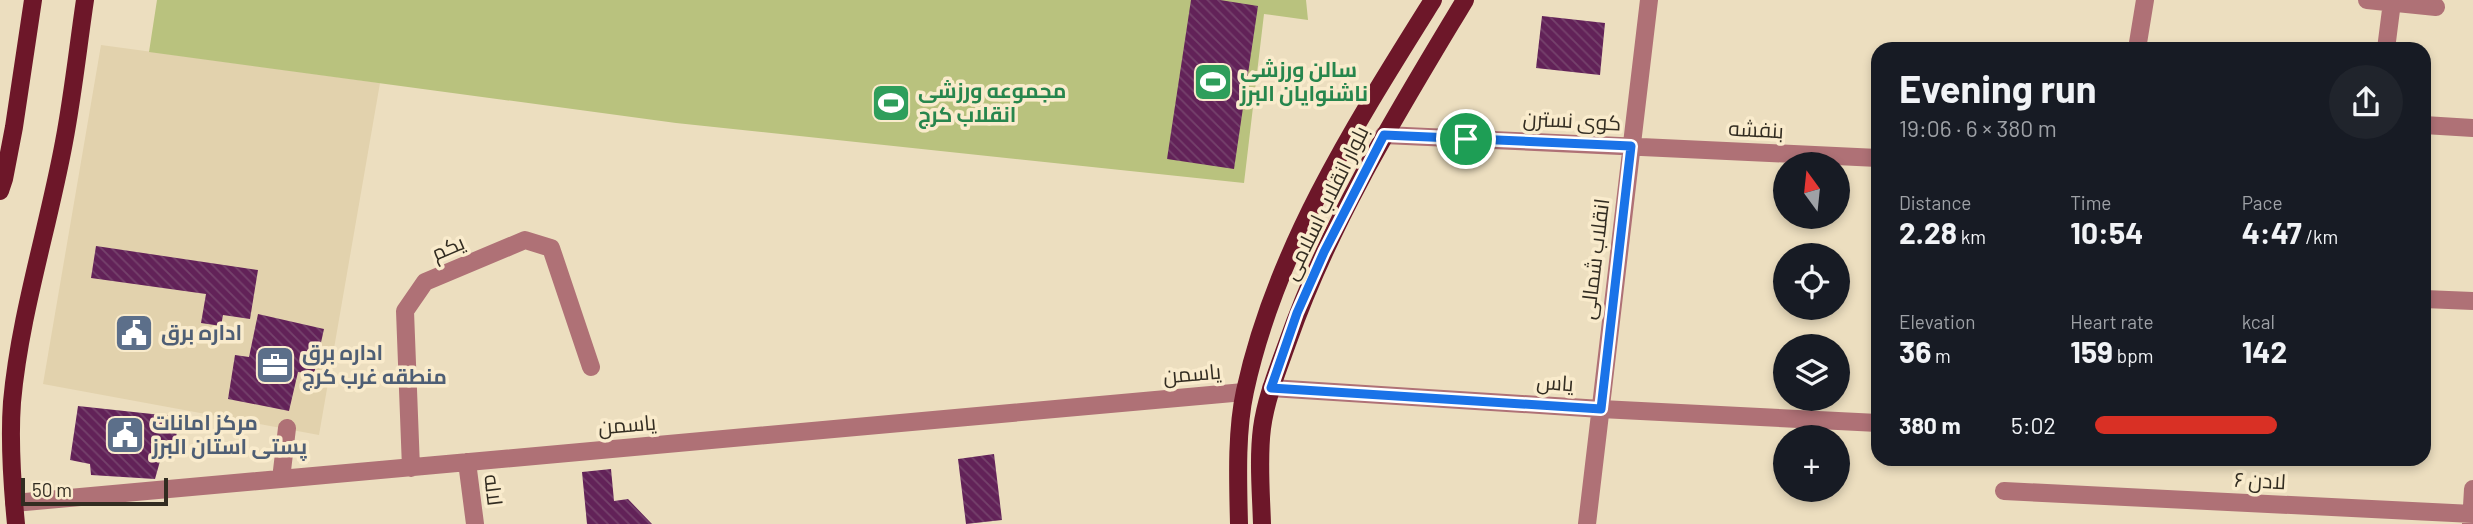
<!DOCTYPE html>
<html lang="en">
<head>
<meta charset="utf-8">
<style>
  body { margin:0; font-family:Barlow,Cairo,sans-serif; background:#20242c; color:#f1f3f6; height:100vh; display:flex; flex-direction:column; font-size:26px; white-space:nowrap }
  * { box-sizing:border-box; margin:0 }
  p { font-size:23px; color:#9ea1a6 }
  .icon { flex:none; width:38px; height:38px; fill:none; stroke:currentColor; stroke-width:2; stroke-linecap:round; stroke-linejoin:round }
  .map { position:relative; flex:1; overflow:hidden }
  .drawer { position:absolute; left:1871px; top:42px; width:560px; height:424px; display:flex; flex-direction:column; background:#171b24; border-radius:21px; box-shadow:0 4px 10px #0003 }
  .drawer>* { flex:none }
  .needle { width:46px; rotate:345deg }
  .buttons { position:absolute; left:1773px; top:152px; display:grid; gap:14px }
  .buttons a { display:grid; place-items:center; width:77px; height:77px; border-radius:50%; background:#171b24; box-shadow:0 4px 10px #0003; font-size:35px }
  .scale { position:absolute; left:21px; bottom:18px; width:147px; box-sizing:border-box; padding-left:7px; border:4px solid #322c21; border-top:0; font-size:19px; line-height:24px; white-space:nowrap; color:#322c21; -webkit-text-stroke:5px #f9ebcc; paint-order:stroke }
  .pin { position:absolute; display:grid; place-items:center; width:60px; height:60px; color:#fff; margin:-30px; border:4px solid #fff; border-radius:50%; box-shadow:0 2px 7px #0007 }
  .round { display:grid; place-items:center; flex:none; width:74px; height:74px; border-radius:37px; background:#20242c }
  .headline { display:flex; align-items:center; justify-content:space-between; height:119px; padding:0 28px }
  h1 { font-size:38px; font-weight:700; line-height:52px }
  .figures { display:grid; grid-template-columns:repeat(3,1fr); gap:10px; height:119px; padding:7px 28px }
  .figures div { display:grid; align-content:center }
  .figures b { font-size:30px; font-weight:700 }
  .figures small { font-size:19px; font-weight:400 }
  .figures p { font-size:19px }
  ul { padding:0 28px; list-style:none; font-size:23px }
  li { display:grid; grid-template-columns:112px 84px 1fr; align-items:center; height:52px }
  li i { height:18px; border-radius:9px; background:#d93025 }
  .map>svg:first-child { display:block }
</style>
</head>
<body>
<div class="map">
<svg width="2473" height="524" viewBox="0 0 2473 524">
  <defs>
    <pattern id="building-back-hatch" width="6" height="6" patternUnits="userSpaceOnUse" patternTransform="scale(1.75)"><rect width="6" height="6" fill="#622258"/><path d="M-1 5l2 2M0 0l6 6M5-1l2 2" fill="none" stroke="#75426c"/></pattern>
  </defs>
  <rect width="100%" height="100%" fill="#ecdebf"/>
  <!-- built -->
  <path fill="#e2d2ad" d="M101 45 380 83 319 435 43 384Z"/>
  <!-- green -->
  <path fill="#b9c27e" d="M157 0H1306L1308 20 1264 14 1244 183 676 123 149 52Z"/>
  <!-- building -->
  <path fill="url(#building-back-hatch)" d="M1191 0H1220L1258 6 1234 169 1167 159Z
    M1542 16 1605 23 1600 75 1536 68Z
    M96 246 258 270 250 319 223 315 221 326 201 323 206 294 91 278Z
    M258 314 324 329 314 374 298 372 289 411 228 399 235 355 249 357Z
    M78 406 180 417 173 452 162 454 155 479 91 475 90 464 70 460Z
    M994 454 1002 520 966 524 958 459Z
    M611 469 614 501 628 499 652 524H587L582 472Z"/>
  <g fill="none" stroke-linecap="round" stroke-linejoin="round">
    <!-- minor -->
    <path stroke="#af7176" stroke-width="18" d="M2367 0 2436 7
      M2137 49 2145 0
      M2386 49 2392 2
      M2424 125 2473 128
      M1384 135 1878 158
      M2424 299 2473 301
      M1271 388 1601 409 1878 423
      M467 462 475 524
      M411 468 405 311 425 282 525 240 551 248 591 367
      M281 479 287 428
      M2004 491 2473 514
      M14 503 1244 392
      M1587 524 1649 0
      M2471 524 2473 489"/>
    <!-- major -->
    <path stroke="#6d1729" stroke-width="18" d="M0 191 4 179 14 127 33 0
      M16 524C12 483 9 443 12 402 20 314 48 229 64 142 73 95 78 47 85 0
      M1239 524C1238 482 1236 432 1245 391 1276 248 1356 123 1433 0
      M1262 524C1261 492 1258 459 1262 428 1266 398 1278 369 1288 341 1331 219 1399 110 1465 0"/>
  </g>
  <g fill="none" stroke-linecap="round" stroke-linejoin="round">
    <!-- route casing -->
    <g stroke="#fff" stroke-width="14">
      <path id="route" d="M1384 135 1631 146 1601 409 1271 388 1297 313 1324 252Z"/>
    </g>
    <!-- route -->
    <use href="#route" stroke="#1a73e8" stroke-width="9"/>
  </g>
  <!-- icons -->
  <defs>
    <g id="stadium-square" transform="scale(2.0125)"><rect x="-9" y="-9" width="18" height="18" rx="4" fill="#2e9e5b" stroke="#f9ebcc"/><path d="M0-5a6.5 5 0 1 0 0 10a6.5 5 0 1 0 0-10ZM-3.5-1.8h7v3.6h-7Z" fill="#fff"/></g>
    <g id="civic-square" transform="scale(2.0125)"><rect x="-9" y="-9" width="18" height="18" rx="4" fill="#5c6f8a" stroke="#f9ebcc"/><path d="M-.6-6.5H3V-4.5H.6V-3L4-1V1h2V6H-6V1h2V-1L-.6-3ZM-1.2 2.5V6h2.4V2.5Z" fill="#fff"/></g>
    <g id="office-square" transform="scale(2.0125)"><rect x="-9" y="-9" width="18" height="18" rx="4" fill="#5c6f8a" stroke="#f9ebcc"/><path d="M-6-3h4V-5.5h4V-3h4V5H-6ZM-1-4.5V-3h2v-1.5ZM-6 0V1H6V0Z" fill="#fff"/></g>
  </defs>
  <g fill-rule="evenodd">
    <use href="#stadium-square" x="1213" y="82"/>
    <use href="#stadium-square" x="891" y="103"/>
    <use href="#civic-square" x="134" y="333"/>
    <use href="#office-square" x="275" y="365"/>
    <use href="#civic-square" x="125" y="435"/>
  </g>
  <g text-anchor="middle" stroke-width="7" stroke-linejoin="round" paint-order="stroke">
    <!-- leisure labels -->
    <g font-size="21" font-weight="bold" fill="#27864d" stroke="#f9ebcc" text-anchor="start">
      <text x="1240" y="77">سالن ورزشی<tspan x="1240" dy="24">ناشنوایان البرز</tspan></text>
      <text x="918" y="98">مجموعه ورزشی<tspan x="918" dy="24">انقلاب کرج</tspan></text>
    </g>
    <!-- street labels -->
    <g font-size="21" fill="#322c21" stroke="#f9ebcc">
      <text transform="translate(1572 121) rotate(3)" y="7">کوی نسترن</text>
      <text transform="translate(1756 130) rotate(3)" y="7">بنفشه</text>
      <text transform="translate(1326 203) rotate(-64)" y="7">بلوار انقلاب اسلامی</text>
      <text transform="translate(448 248) rotate(-23)" y="7">یکم</text>
      <text transform="translate(1595 259) rotate(-83)" y="7">انقلاب شمالی</text>
      <text transform="translate(1192 374) rotate(-5)" y="7">یاسمن</text>
      <text transform="translate(1555 383) rotate(4)" y="7">یاس</text>
      <text transform="translate(627 425) rotate(-5)" y="7">یاسمن</text>
      <text transform="translate(2260 481) rotate(3)" y="7">لادن ۶</text>
      <text transform="translate(493 490) rotate(83)" y="7">لاله</text>
    </g>
    <!-- service labels -->
    <g font-size="21" font-weight="bold" fill="#4e5e75" stroke="#f9ebcc" text-anchor="start">
      <text x="161" y="340">اداره برق</text>
      <text x="302" y="360">اداره برق<tspan x="302" dy="24">منطقه غرب کرج</tspan></text>
      <text x="152" y="430">مرکز امانات<tspan x="152" dy="24">پستی استان البرز</tspan></text>
    </g>
  </g>
</svg>
<div class="buttons">
<a><svg class="needle" viewBox="-14 -14 28 28"><path d="M0-13l5 13h-10z" fill="#e53935"/><path d="M0 13l5-13h-10z" fill="#9ea1a6"/></svg></a>
<a><svg class="icon" aria-label="locate" viewBox="0 0 24 24"><circle cx="12" cy="12" r="6"/><path d="M12 2v4M12 18v4M2 12h4M18 12h4"/></svg></a>
<a><svg class="icon" aria-label="layers" viewBox="0 0 24 24"><path d="M12 4l9 5-9 5-9-5zM3 14l9 5 9-5"/></svg></a>
<a>+</a>
</div>
<div class="scale">50 m</div>
<div class="pin" style="left:1466px;top:139px;background:#1e9e55"><svg class="icon" aria-label="arrive" viewBox="0 0 24 24"><path d="M6 21V4h12l-3 4 3 4H6"/></svg></div>
<section class="drawer">
<div class="headline"><div><h1>Evening run</h1><p>19:06 · 6 × 380 m</p></div><a class="round"><svg class="icon" aria-label="share" viewBox="0 0 24 24"><path d="M12 15V3M7 8l5-5 5 5M5 13v7h14v-7"/></svg></a></div>
<div class="figures">
<div><p>Distance</p><b>2.28<small> km</small></b></div>
<div><p>Time</p><b>10:54</b></div>
<div><p>Pace</p><b>4:47<small> /km</small></b></div>
</div>
<div class="figures">
<div><p>Elevation</p><b>36<small> m</small></b></div>
<div><p>Heart rate</p><b>159<small> bpm</small></b></div>
<div><p>kcal</p><b>142</b></div>
</div>
<ul>
<li><b>380 m</b>5:02<i style="width:59%"></i></li>
</ul>
</section>
</div>
</body>
</html>
